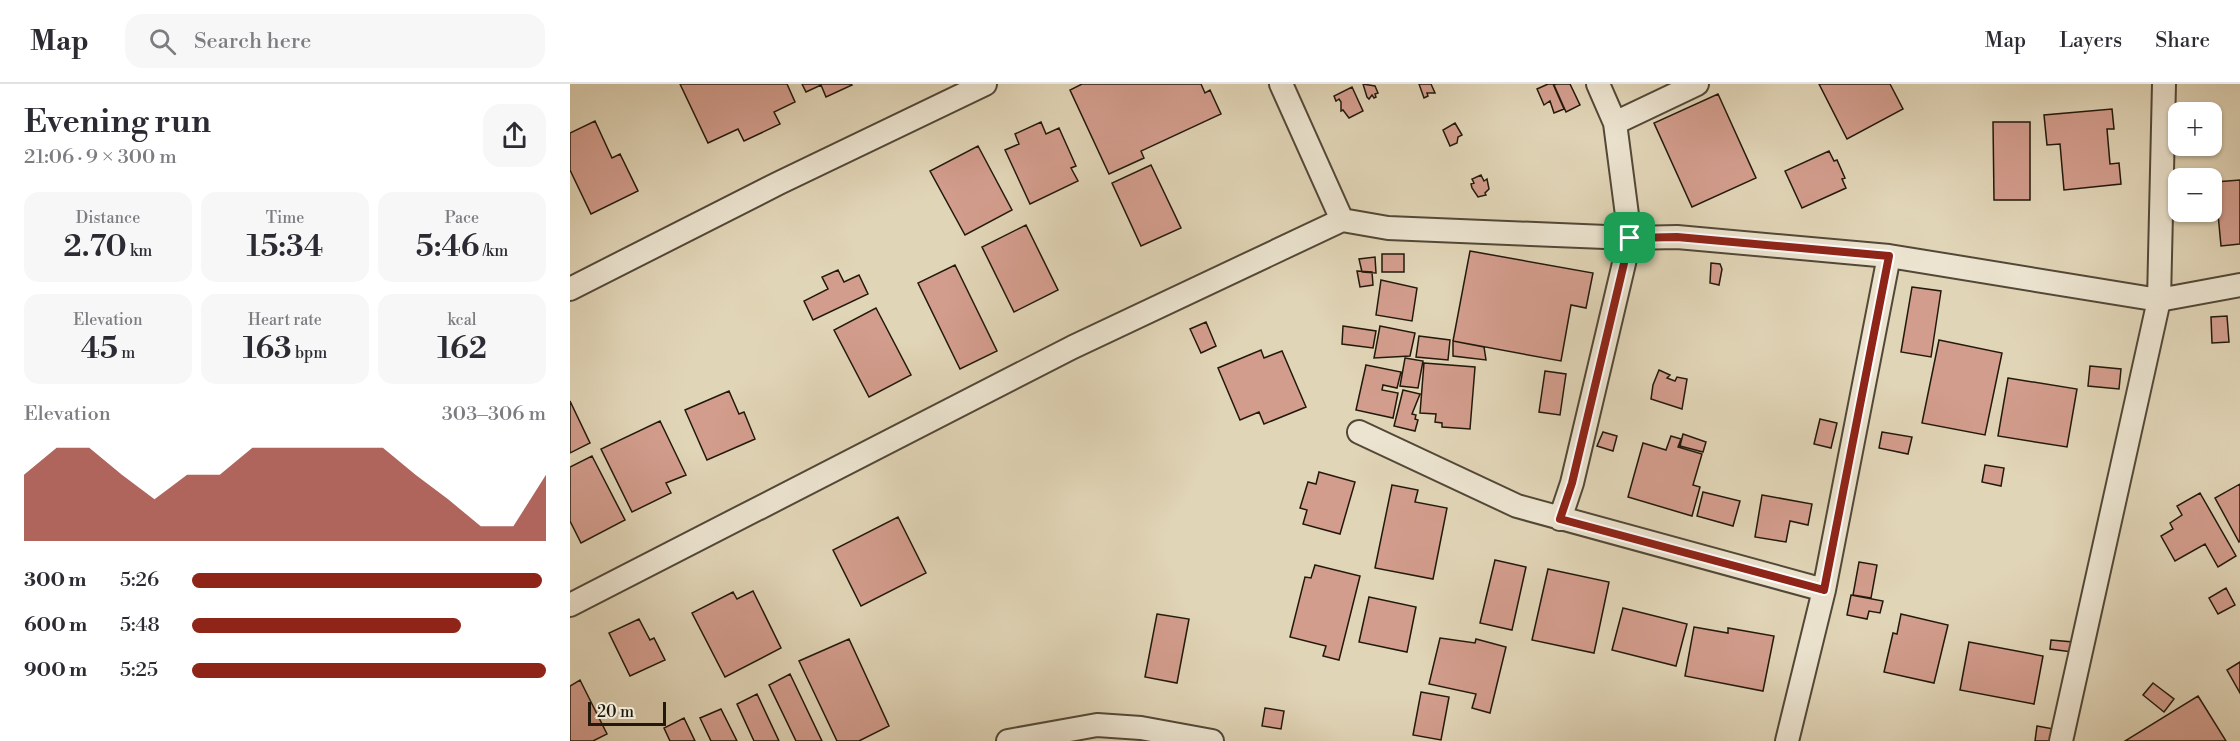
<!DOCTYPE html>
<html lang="en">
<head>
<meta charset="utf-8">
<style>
  body { margin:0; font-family:"Libre Bodoni",serif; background:#f7f7f7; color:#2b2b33; height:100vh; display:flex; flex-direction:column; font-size:22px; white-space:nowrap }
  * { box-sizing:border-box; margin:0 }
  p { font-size:20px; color:#7c7c81 }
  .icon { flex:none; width:33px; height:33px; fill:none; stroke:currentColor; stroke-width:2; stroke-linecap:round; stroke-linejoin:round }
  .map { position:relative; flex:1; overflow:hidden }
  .side { display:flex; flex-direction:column; background:#fff; width:570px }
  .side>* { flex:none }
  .tools { position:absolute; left:1598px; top:18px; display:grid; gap:12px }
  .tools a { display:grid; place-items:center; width:54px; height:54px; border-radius:12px; background:#fff; box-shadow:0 2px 4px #0004; font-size:30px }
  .scale { position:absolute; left:18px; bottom:15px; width:78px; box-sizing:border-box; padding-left:6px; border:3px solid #22190c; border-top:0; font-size:16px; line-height:21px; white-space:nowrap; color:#22190c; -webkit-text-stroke:4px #ece4d0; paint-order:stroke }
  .pin { position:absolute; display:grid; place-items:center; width:51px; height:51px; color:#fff; margin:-26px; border-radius:12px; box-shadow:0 3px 9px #0006 }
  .round { display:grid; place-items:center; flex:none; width:63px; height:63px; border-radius:18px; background:#f7f7f7 }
  .overview { display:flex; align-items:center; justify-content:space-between; height:102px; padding:0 24px }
  h1 { font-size:33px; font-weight:600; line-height:45px }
  .figures { display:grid; grid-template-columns:repeat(3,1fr); gap:9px; height:102px; padding:6px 24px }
  .figures div { display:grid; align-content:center; border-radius:15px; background:#f7f7f7; text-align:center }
  .figures b { font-size:30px; font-weight:600 }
  .figures small { font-size:16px; font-weight:400 }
  .figures p { font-size:16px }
  .chart { height:168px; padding:12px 24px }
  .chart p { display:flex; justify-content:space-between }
  .chart svg { width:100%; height:108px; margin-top:6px; fill:#8f2418; opacity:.7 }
  ul { padding:0 24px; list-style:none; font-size:20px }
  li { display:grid; grid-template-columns:96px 72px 1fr; align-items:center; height:45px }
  li i { height:15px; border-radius:8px; background:#8f2418 }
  header { display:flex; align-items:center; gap:36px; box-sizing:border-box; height:84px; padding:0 30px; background:#fff; border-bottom:2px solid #e1e1e2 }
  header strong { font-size:28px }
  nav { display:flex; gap:33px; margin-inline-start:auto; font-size:21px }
  .search { width:420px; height:54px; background:#f7f7f7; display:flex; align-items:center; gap:15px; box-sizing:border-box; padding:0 21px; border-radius:18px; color:#7c7c81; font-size:22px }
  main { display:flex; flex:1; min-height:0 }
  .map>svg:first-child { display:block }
</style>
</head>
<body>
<header>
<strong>Map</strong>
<div class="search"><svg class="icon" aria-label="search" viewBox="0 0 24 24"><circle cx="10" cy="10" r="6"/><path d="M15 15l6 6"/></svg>Search here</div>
<nav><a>Map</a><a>Layers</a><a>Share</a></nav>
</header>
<main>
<section class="side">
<div class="overview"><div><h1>Evening run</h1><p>21:06 · 9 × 300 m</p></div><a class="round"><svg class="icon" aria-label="share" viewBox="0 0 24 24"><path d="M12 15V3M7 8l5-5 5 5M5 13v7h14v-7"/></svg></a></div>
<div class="figures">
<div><p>Distance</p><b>2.70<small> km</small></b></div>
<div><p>Time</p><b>15:34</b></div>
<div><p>Pace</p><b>5:46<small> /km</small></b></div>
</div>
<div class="figures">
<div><p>Elevation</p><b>45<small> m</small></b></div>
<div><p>Heart rate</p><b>163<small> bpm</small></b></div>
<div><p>kcal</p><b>162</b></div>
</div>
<div class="chart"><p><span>Elevation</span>303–306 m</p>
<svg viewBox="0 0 160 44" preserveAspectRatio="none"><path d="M0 44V17L10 6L20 6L30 17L40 27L50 17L60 17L70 6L80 6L90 6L100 6L110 6L120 17L130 27L140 38L150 38L160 17V44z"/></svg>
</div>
<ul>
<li><b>300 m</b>5:26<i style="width:99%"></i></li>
<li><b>600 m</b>5:48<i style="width:76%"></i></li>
<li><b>900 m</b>5:25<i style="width:100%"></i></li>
</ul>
</section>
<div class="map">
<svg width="1670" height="657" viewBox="0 0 1670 657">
  <rect width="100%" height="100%" fill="#e1d5b7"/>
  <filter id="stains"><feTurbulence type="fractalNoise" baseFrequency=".00333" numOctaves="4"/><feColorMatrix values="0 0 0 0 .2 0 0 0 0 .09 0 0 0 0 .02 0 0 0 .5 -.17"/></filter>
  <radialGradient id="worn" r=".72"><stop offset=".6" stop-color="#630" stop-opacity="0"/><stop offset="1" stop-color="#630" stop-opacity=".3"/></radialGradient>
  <!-- building -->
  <path fill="#d39d8d" stroke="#22190c" stroke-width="1.5" d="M110 0H217L225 18 204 28 210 40 174 57 168 45 138 59Z
    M232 0H281L282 1 256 13 251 1 236 8Z
    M512 0H631L635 9 640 6 651 30 571 67 574 74 539 90 500 6Z
    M793 0 805 2 808 9 805 10 806 13 804 14 802 11 799 15 797 13Z
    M849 0H861L865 9H857L858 12 854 14Z
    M978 0H983L994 25 984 29 980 17 974 21 967 5Z
    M986 0H1000L1010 21 996 28 984 1Z
    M1249 0H1320L1333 25 1277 55Z
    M782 3 793 27 779 34 773 26 771 27V18L769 15 766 17 764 12Z
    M1148 10 1186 94 1122 123 1084 39Z
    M1542 25 1544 45H1537L1540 80 1549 79 1551 100 1494 106 1490 60 1477 61 1474 31Z
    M25 37 42 74 50 70 68 107 21 130 0 86V49Z
    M471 38 476 50 489 44 506 82 501 84 508 97 460 120 435 66 449 60 445 50Z
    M1423 38H1460V116H1424Z
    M885 39 892 51 888 53 887 59 880 62 873 46Z
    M408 62 442 126 395 151 360 87Z
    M1259 67 1264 77 1267 76 1275 94 1272 95 1276 104 1232 124 1215 87Z
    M581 81 611 144 571 162 542 99Z
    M911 91 914 97 917 95 919 105 915 109 916 111 908 113 902 104 901 100 904 99 902 95Z
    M1670 96V160L1651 162 1645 98Z
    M456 141 488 206 444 228 412 163Z
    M900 167 1023 189 1016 224 1001 221 991 277 883 257Z
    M812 170H834V188H812Z
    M805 173 806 189 792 188 789 175Z
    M1141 179 1150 180 1152 185 1149 201 1140 199Z
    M385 181 427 267 390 285 348 199Z
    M268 186 274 198 289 191 298 210 243 236 234 217 258 205 252 193Z
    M787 187 802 188 803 201 790 203Z
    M811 196 847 204 842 237 806 231Z
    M1342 203 1371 207 1361 273 1331 268Z
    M306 224 341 291 299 313 264 246Z
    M1657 232 1659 258 1642 259 1641 233Z
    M636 238 646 262 631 269 620 245Z
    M773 242 806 247 803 264 772 260Z
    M810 242 845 249 840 272 804 274Z
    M849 252 880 256 878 276 846 273Z
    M1369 256 1432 269 1415 351 1352 339Z
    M883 257 914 263 916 276 883 272Z
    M691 266 694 274 712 267 736 323 694 340 689 328 670 336 648 284Z
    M835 274 853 277 848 304 830 302Z
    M854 279 905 283 900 345 872 343V339L865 338 866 330 850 329Z
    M796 281 831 288 827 304 813 301 812 306 828 309 823 334 786 326Z
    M1520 282 1551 285 1549 305 1518 302Z
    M1089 286 1100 291 1097 294 1105 297 1107 293 1117 295 1112 325 1081 315 1083 301Z
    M975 287 996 290 990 331 969 328Z
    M1438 294 1507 305 1497 363 1428 352Z
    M833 306 850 310 842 330 846 331 845 335 848 336 845 347 824 342Z
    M159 307 169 330 174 328 185 355 137 376 115 326Z
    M0 317 20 359 0 369Z
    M1250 335 1267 339 1261 364 1244 360Z
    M90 337 116 391 96 399 101 409 62 428 31 365Z
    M1033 348 1047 352 1043 367 1027 362Z
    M1312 348 1342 353 1338 370 1309 364Z
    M1113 350 1136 358 1133 368 1110 362Z
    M1101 352 1111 355 1108 363 1132 370 1123 401 1130 403 1122 432 1058 413 1073 359 1096 366Z
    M22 372 55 436 11 459 0 437V383Z
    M1415 381 1434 384 1431 402 1412 398Z
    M749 388 785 398 770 450 733 440 737 426 730 424 738 398 746 400Z
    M1670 400V457L1669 458 1645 414Z
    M822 401 848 406 845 418 877 424 863 495 805 484Z
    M1133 408 1170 417 1163 442 1127 432Z
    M1630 409 1666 472 1648 483 1635 460 1605 477 1591 452 1603 445 1600 439 1612 431 1607 422Z
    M1192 411 1242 420 1238 441 1220 437 1216 458 1185 453Z
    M328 433 356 489 291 522 263 466Z
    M925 476 956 483 942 546 910 539Z
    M1289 478 1307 481 1301 514 1283 511Z
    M745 481 790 492 769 576 753 572 756 562 720 553 735 493 741 494Z
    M978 485 1039 498 1024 569 962 556Z
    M1656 504 1665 521 1648 530 1639 514Z
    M183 507 211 564 155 593 122 529 163 508 167 515Z
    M1281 511 1313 517 1310 529 1299 527 1297 535 1277 531Z
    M799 513 846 523 837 568 789 558Z
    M1053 524 1117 540 1106 582 1042 566Z
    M587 530 619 535 607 599 575 593Z
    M1331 530 1378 541 1364 599 1314 588 1323 549 1327 550Z
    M69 535 80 556 84 554 95 576 60 592 39 549Z
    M1124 543 1158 549V544L1204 552 1193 607 1115 592Z
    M870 554 905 559 906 555 936 563 920 629 902 624 906 610 859 600Z
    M279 555 319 642 289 657H267L229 577Z
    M1481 556 1503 558 1502 568 1480 565Z
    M1399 558 1473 572 1464 620 1390 606Z
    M1670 578V609L1657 586Z
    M220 590 252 657H226L199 601Z
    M10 596 37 650 23 657H0V602Z
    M1583 599 1604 615 1594 628 1573 611Z
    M851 608 879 613 871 656 843 651Z
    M187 610 209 657H184L167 620Z
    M1628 612 1656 657H1555Z
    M695 624 714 627 711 645 692 642Z
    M151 625 167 657H141L130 634Z
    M114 634 125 657H100L94 644Z
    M1467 642 1484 645 1482 657H1465Z"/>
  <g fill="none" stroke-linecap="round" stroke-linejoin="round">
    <!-- minor casing -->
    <g stroke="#524837" stroke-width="26">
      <path id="minor" d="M711 0 772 136
        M1045 39 1127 0
        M0 205 209 99 415 0
        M789 348 947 422 1254 506
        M990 435 1002 399 1060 154 1045 39 1028 0
        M0 521 503 263 772 136 818 144 1060 154 1107 153 1319 172 1589 216 1670 201
        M438 657 527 641 571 644 642 657
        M1217 657 1254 506 1319 172
        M1491 657 1589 216 1594 0"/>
    </g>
    <!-- minor -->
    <use href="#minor" stroke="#ece4d0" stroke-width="22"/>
  </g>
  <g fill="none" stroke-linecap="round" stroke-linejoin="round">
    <!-- route casing -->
    <g stroke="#fff" stroke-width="12">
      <path id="route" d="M1107 153 1319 172 1254 506 990 435 1002 399 1060 154Z"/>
    </g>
    <!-- route -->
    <use href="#route" stroke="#8f2418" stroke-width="8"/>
  </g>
  <rect width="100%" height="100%" filter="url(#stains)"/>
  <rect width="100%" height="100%" fill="url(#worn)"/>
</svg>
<div class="tools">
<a>+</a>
<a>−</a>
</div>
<div class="scale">20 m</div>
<div class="pin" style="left:1060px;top:154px;background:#1e9e55"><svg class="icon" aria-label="arrive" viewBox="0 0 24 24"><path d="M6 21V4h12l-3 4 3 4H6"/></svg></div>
</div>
</main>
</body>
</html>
